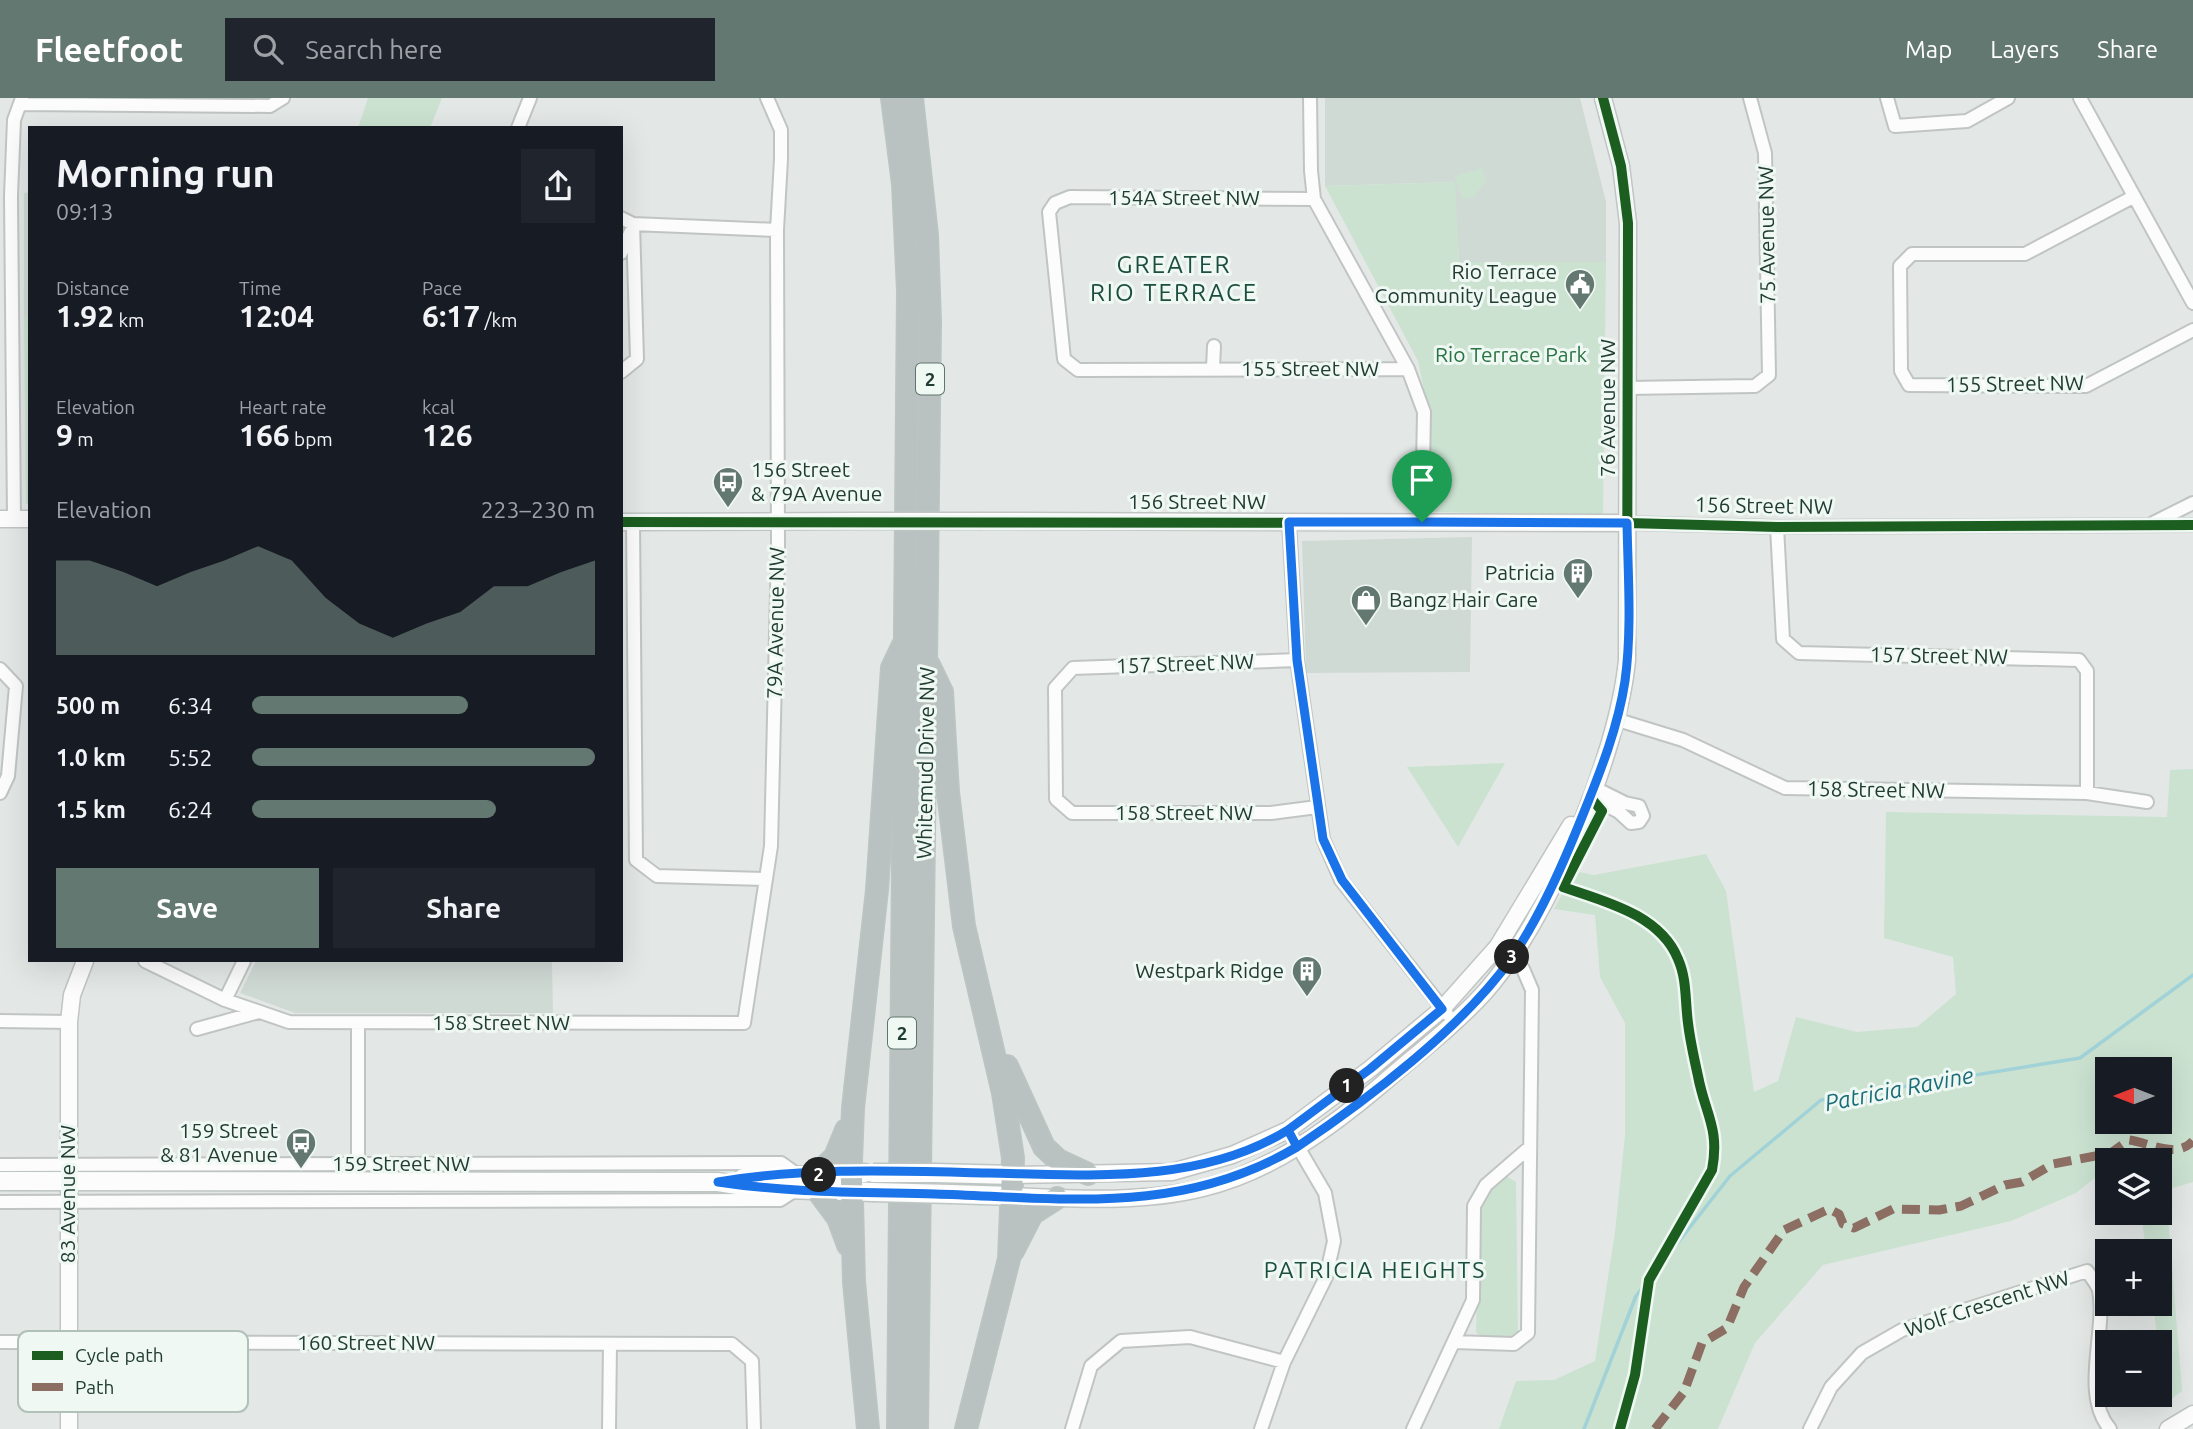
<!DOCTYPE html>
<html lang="en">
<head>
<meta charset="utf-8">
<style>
  body { margin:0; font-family:Ubuntu,sans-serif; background:#20242c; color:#f1f3f6; height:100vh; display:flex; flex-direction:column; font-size:26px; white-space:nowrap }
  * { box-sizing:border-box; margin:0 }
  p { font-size:23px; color:#9ea1a6 }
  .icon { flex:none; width:38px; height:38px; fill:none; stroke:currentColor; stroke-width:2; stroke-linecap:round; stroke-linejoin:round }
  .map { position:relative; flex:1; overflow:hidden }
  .drawer { position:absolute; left:28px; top:28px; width:595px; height:836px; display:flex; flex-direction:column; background:#171b24; border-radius:0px; box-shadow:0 7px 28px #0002 }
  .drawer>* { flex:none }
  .needle { width:46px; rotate:270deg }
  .fabs { position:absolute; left:2095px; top:959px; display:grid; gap:14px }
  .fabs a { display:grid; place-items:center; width:77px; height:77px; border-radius:0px; background:#171b24; box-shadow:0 7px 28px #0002; font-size:35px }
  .pin { position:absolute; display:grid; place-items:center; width:60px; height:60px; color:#fff; margin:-72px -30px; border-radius:50% 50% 50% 0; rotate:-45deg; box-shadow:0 0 7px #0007 }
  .pin .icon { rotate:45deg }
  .km { position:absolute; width:35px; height:35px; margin:-18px; border-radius:50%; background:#222; color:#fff; font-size:19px; line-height:35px; text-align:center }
  .round { display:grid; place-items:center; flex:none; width:74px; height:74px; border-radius:0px; background:#20242c }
  .headline { display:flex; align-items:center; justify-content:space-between; height:119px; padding:0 28px }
  h1 { font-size:38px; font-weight:700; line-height:52px }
  .figures { display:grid; grid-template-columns:repeat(3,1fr); gap:10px; height:119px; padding:7px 28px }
  .figures div { display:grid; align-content:center }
  .figures b { font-size:30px; font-weight:700 }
  .figures small { font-size:19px; font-weight:400 }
  .figures p { font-size:19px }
  .chart { height:196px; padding:14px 28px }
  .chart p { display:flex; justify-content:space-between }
  .chart svg { width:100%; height:126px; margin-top:7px; fill:#647872; opacity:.7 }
  .cta { display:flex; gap:14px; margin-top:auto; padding:14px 28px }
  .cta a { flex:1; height:80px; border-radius:0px; background:#647872; color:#fff; font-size:28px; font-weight:700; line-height:80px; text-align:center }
  .cta a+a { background:#20242c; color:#f1f3f6 }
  ul { padding:0 28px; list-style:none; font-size:23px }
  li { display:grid; grid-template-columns:112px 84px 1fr; align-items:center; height:52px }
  li i { height:18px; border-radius:9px; background:#647872 }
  header { display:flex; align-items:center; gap:42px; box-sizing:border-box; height:98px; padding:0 35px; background:#647872; color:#fff }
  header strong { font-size:33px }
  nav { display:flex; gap:38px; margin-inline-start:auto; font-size:24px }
  .search { width:490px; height:63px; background:#20242c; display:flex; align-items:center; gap:18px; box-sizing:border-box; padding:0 24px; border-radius:0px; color:#9ea1a6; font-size:26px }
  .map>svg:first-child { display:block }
</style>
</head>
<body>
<header>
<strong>Fleetfoot</strong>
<div class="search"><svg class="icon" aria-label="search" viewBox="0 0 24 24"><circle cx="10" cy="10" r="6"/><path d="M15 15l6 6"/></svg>Search here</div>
<nav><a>Map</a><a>Layers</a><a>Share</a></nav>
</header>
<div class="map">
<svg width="2193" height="1331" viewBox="0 0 2193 1331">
  <rect width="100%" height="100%" fill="#e3e8e6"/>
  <!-- built -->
  <path fill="#d0dad5" d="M1325 0H1580L1606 104V164H1459L1454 84 1325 88Z
    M30 94V219H24V95Z
    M1472 439 1470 574 1306 575 1302 443Z
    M256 863H552L553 915H295L240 895Z"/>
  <!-- green -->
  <path fill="#cbe2d1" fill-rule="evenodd" d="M368 0H442L430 30H358Z
    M1482 70 1486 83 1474 99 1462 101 1455 78Z
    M1455 84 1459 164H1606L1603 417 1431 414 1430 321 1418 263 1325 88Z
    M24 219H30V406H26Z
    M1505 665 1458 749 1407 669Z
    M2193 671V1084L2166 1092 2182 1293 2166 1305 2153 1206H2160V1153H2146L2141 1115H2160V1062H2107V1070L2076 1095 2011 1123 1823 1167 1755 1245 1718 1331H1499L1516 1283 1554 1282 1595 1263 1615 1134 1625 1037V925L1600 879 1595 817 1554 811 1574 773 1594 777 1706 756 1726 793 1754 994 1778 983 1796 919 1857 934 1917 929 1956 896 1953 859 1884 840 1886 714 2167 719 2170 672ZM2107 971H2160V1024H2107Z
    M1506 1078 1516 1084 1518 1237 1510 1243 1482 1240 1476 1234 1479 1115 1485 1099Z"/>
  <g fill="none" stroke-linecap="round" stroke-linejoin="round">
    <!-- stream -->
    <path stroke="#a1d2d8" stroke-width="3.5" d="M1584 1331 1636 1198 1730 1078 1821 1002 2080 960 2193 877"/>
    <!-- minor casing -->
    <g stroke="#c0c5c3" stroke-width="16">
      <path id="minor" d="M1310 0 1311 73 1314 101 1408 271 1424 314 1422 424
        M1887 0 1895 28 1967 23 2008 0
        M2080 0 2193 205
        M20 6 270 8 283 0
        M518 30 530 0
        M2133 99 2025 156H1912L1900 168 1901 273 1909 287 2086 288 2193 232
        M1314 101 1070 99 1055 105 1049 114 1064 261 1078 272 1408 271
        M621 120 633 126 777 132
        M621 155 631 133
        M1213 270 1214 248
        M621 274 637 261 633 126
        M1628 290 1755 288 1769 277 1765 55 1750 0
        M14 421 11 98 14 22 22 0
        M633 424 636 762 657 778 765 781
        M1289 424 1297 562 1323 741 1341 782 1447 916
        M1627 425 1777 429 2193 427
        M2153 425 2193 405
        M1777 429 1783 541 1799 555 2079 562 2087 573V695
        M1297 562 1073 570 1055 590 1056 701 1072 715H1271L1317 709
        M0 571 16 588 8 678 0 695
        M1618 622 1683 642 1785 690 2087 695 2147 704
        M1590 699 1619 714 1631 725 1639 724 1643 718 1639 708 1625 705 1595 690
        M145 863 225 902 289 924 744 925 771 748 778 451 777 132 781 61V32L767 0
        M225 902 244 863
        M0 923 69 924
        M358 925V1072
        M197 931 259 914
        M0 1067 781 1065 798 1077
        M0 1104 780 1102 797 1091
        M0 1244 732 1246 752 1263 754 1331
        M1454 1244 1514 1246 1528 1235 1532 892 1523 871 1498 848
        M609 1331 610 1246
        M1072 1331 1091 1268 1121 1243 1190 1239 1284 1264
        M1261 1331 1284 1264 1326 1179 1334 1143 1325 1095 1288 1032
        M1413 1331 1473 1202 1474 1108 1486 1087 1530 1049
        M1810 1331 1831 1289 1862 1255 1902 1232 2087 1173C2091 1179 2097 1186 2099 1192 2107 1233 2080 1296 2110 1331"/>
    </g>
    <!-- tertiary casing -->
    <g stroke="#c0c5c3" stroke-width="19">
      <path id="tertiary" d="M0 421H30
        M982 423 1627 425
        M621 424 861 423
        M1013 1077 1172 1074 1232 1057 1288 1032 1370 971 1442 911 1498 848 1571 727
        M1013 1098C1076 1101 1142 1105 1203 1090 1270 1074 1329 1031 1381 987 1415 957 1453 929 1484 895 1548 824 1618 657 1627 562L1628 125 1621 68 1603 0
        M69 1331V924L72 897 85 863
        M2168 1331 2193 1316"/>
    </g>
    <!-- secondary casing -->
    <g stroke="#bec6c3" stroke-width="21">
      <path id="secondary" d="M936 1075 1013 1077
        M743 1080 865 1075
        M0 1083 718 1084 756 1090 873 1094
        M951 1096 1013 1098"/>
    </g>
    <!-- motorway casing -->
    <g stroke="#bbc5c2" stroke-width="24">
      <path id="motorway" d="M892 0 903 86 908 193 898 1331
        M912 0 927 137 930 224 917 1331
        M929 567 942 594 948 694 964 828 1003 995 1013 1060 1009 1161 966 1331
        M1007 968 1044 1049 1058 1062 1088 1076
        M816 1077 835 1059 846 1032
        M818 1093 838 1120 848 1147
        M1013 1153 1032 1116 1057 1100
        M868 1331 854 1184 851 1064 853 1010 877 792 892 570 903 547"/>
    </g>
    <!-- minor -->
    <use href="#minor" stroke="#fbfcfb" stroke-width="12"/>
    <!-- tertiary -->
    <use href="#tertiary" stroke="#fbfcfb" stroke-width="16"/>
    <!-- secondary -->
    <use href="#secondary" stroke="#fbfcfb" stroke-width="18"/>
    <!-- motorway -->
    <use href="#motorway" stroke="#b9c2c0" stroke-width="21"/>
    <!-- tertiary-bridge casing -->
    <g stroke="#c0c5c3" stroke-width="19" stroke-linecap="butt">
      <path id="tertiary-bridge" d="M861 423H982"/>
    </g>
    <!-- secondary-bridge casing -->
    <g stroke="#bec6c3" stroke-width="21" stroke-linecap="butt">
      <path id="secondary-bridge" d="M873 1075H936
        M873 1094 951 1096"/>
    </g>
    <!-- tertiary-bridge -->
    <use href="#tertiary-bridge" stroke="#fbfcfb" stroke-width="16"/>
    <!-- secondary-bridge -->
    <use href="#secondary-bridge" stroke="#fbfcfb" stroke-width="18"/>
    <!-- quiet -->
    <path stroke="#8d6e63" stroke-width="9" stroke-dasharray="18 9" stroke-linecap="butt" d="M1655 1331 1684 1294 1702 1245 1727 1230 1744 1189 1784 1132 1829 1111 1839 1116 1843 1126 1854 1130 1893 1111 1939 1112 1961 1108 2005 1087 2022 1084 2053 1066 2111 1055 2129 1042C2150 1045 2176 1061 2193 1043"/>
    <!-- cycleway casing -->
    <g stroke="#f0f8f4" stroke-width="15">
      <path id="cycleway" d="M1603 0 1621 68 1628 125 1627 562 1618 622 1590 699 1602 713 1563 789C1603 803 1660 816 1678 861 1687 881 1685 903 1688 925 1690 942 1694 960 1698 978 1705 1016 1720 1030 1712 1072L1649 1182 1635 1277 1620 1331
        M621 424 1627 425 1777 429 2193 427"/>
    </g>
    <!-- cycleway -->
    <use href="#cycleway" stroke="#1b5e20" stroke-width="10"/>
  </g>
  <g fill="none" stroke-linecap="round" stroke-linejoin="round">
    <!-- route casing -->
    <g stroke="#fff" stroke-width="14">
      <path id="route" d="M1422 424H1289L1297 562 1323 741 1342 782 1442 911 1370 971 1288 1032 1297 1049C1180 1118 1065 1100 935 1096 863 1094 790 1095 718 1084 806 1069 900 1073 988 1075 1088 1077 1199 1087 1288 1032L1297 1049C1367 1002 1462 930 1511 861 1541 817 1564 764 1584 714 1601 672 1618 629 1625 583 1632 532 1628 477 1627 425L1422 424"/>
    </g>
    <!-- route -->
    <use href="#route" stroke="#1a73e8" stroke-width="9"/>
  </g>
  <!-- icons -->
  <defs>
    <g id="civic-pin" transform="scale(1.575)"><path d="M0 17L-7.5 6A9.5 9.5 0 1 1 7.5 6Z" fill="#647872" stroke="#f0f8f4"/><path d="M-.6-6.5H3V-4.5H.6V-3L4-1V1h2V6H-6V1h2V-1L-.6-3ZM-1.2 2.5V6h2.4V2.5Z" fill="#fff"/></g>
    <g id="bus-pin" transform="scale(1.575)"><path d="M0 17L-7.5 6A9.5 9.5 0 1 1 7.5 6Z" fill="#647872" stroke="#f0f8f4"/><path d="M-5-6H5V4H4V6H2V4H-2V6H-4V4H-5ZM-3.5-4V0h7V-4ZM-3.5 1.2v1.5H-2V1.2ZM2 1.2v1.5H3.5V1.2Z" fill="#fff"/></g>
    <g id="building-pin" transform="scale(1.575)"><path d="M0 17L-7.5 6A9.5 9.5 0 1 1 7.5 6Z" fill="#647872" stroke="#f0f8f4"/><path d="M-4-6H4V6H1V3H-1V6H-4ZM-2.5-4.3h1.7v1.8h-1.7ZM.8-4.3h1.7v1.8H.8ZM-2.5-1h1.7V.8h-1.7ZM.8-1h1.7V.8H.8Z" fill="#fff"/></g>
    <g id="shop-pin" transform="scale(1.575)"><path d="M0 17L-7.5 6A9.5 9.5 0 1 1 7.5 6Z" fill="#647872" stroke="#f0f8f4"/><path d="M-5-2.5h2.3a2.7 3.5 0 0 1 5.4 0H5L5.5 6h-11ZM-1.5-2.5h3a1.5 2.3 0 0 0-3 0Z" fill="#fff"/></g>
  </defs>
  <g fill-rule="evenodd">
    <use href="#civic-pin" x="1580" y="186"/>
    <use href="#bus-pin" x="728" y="384"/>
    <use href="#building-pin" x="1578" y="475"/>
    <use href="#shop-pin" x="1366" y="502"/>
    <use href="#building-pin" x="1307" y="873"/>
    <use href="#bus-pin" x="301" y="1045"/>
  </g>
  <g text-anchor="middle" stroke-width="6" stroke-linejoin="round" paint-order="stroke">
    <!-- shield labels -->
    <g fill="#f0f8f4" stroke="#5e746d" stroke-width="2">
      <rect x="916" y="265.5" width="28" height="31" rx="5"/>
      <rect x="888" y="919.5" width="28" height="31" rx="5"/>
    </g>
    <g font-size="19" font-weight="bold" fill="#203c33">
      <text x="930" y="288">2</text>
      <text x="902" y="942">2</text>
    </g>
    <!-- street labels -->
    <g font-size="21" fill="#203c33" stroke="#f0f8f4">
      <text x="1184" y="107">154A Street NW</text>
      <text transform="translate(1767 137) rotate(-91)" y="7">75 Avenue NW</text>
      <text x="1310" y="278">155 Street NW</text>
      <text transform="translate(2015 286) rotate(-1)" y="7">155 Street NW</text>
      <text transform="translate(1608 310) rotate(-90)" y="7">76 Avenue NW</text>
      <text x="1197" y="411">156 Street NW</text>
      <text transform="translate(1764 408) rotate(1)" y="7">156 Street NW</text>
      <text transform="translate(776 525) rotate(-89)" y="7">79A Avenue NW</text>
      <text transform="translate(1939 558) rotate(1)" y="7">157 Street NW</text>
      <text transform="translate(1185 566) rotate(-2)" y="7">157 Street NW</text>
      <text transform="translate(926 665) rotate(-89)" y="7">Whitemud Drive NW</text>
      <text transform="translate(1876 692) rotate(1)" y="7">158 Street NW</text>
      <text x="1184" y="722">158 Street NW</text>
      <text x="501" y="932">158 Street NW</text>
      <text x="401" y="1073">159 Street NW</text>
      <text transform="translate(68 1096) rotate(-90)" y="7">83 Avenue NW</text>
      <text transform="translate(1987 1206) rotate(-18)" y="7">Wolf Crescent NW</text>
      <text x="366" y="1252">160 Street NW</text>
    </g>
    <!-- poi labels -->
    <g font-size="21" fill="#203c33" stroke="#f0f8f4" text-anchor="end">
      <text x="1557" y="181">Rio Terrace<tspan x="1557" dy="24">Community League</tspan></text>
      <text x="751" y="379" text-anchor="start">156 Street<tspan x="751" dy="24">&amp; 79A Avenue</tspan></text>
      <text x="1555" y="482">Patricia</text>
      <text x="1389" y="509" text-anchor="start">Bangz Hair Care</text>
      <text x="1284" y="880">Westpark Ridge</text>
      <text x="278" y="1040">159 Street<tspan x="278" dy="24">&amp; 81 Avenue</tspan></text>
    </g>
    <!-- park labels -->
    <g font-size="21" fill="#297443" stroke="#f0f8f4">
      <text x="1511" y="264">Rio Terrace Park</text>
    </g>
    <!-- water labels -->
    <g font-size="23" font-style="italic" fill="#196d79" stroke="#f0f8f4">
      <text transform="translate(1899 991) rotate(-11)" y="8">Patricia Ravine</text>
    </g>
    <!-- neighbourhood labels -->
    <g font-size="23" letter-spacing="2" fill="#1c4e40" stroke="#f0f8f4">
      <text x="1375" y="1180">PATRICIA HEIGHTS</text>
    </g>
    <!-- quarter labels -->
    <g font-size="24" letter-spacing="2" fill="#1c4e40" stroke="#f0f8f4">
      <text x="1174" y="175">GREATER<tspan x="1174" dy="28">RIO TERRACE</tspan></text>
    </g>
  </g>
  <!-- legend -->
  <rect x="18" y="1233" width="230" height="81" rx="10" fill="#f0f8f4" stroke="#b2c0ba" stroke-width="2"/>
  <rect x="32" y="1253" width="31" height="9" fill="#1b5e20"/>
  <rect x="32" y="1285" width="31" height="8" fill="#8d6e63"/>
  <g font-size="19" fill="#203c33">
    <text x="75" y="1264">Cycle path</text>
    <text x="75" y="1296">Path</text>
  </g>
</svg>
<div class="fabs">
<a><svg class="needle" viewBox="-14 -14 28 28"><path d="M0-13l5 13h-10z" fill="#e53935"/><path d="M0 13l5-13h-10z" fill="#9ea1a6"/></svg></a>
<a><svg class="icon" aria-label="layers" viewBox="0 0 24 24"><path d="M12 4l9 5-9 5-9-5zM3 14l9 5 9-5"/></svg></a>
<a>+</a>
<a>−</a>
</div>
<div class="pin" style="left:1422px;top:424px;background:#1e9e55"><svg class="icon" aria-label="arrive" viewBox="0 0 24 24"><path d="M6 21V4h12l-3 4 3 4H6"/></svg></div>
<b class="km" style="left:1347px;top:988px">1</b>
<b class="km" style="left:819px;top:1077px">2</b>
<b class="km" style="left:1512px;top:859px">3</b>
<section class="drawer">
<div class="headline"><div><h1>Morning run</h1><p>09:13</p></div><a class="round"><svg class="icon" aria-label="share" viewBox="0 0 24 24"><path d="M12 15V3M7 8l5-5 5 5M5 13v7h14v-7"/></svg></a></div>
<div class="figures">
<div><p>Distance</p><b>1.92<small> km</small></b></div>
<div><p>Time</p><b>12:04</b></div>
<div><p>Pace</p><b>6:17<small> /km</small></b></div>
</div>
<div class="figures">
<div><p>Elevation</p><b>9<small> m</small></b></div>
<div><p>Heart rate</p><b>166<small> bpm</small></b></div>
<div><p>kcal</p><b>126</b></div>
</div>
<div class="chart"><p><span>Elevation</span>223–230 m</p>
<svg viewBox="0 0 160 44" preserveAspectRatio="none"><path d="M0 44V11L10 11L20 15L30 20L40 15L50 11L60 6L70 11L80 24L90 33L100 38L110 33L120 29L130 20L140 20L150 15L160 11V44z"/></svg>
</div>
<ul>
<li><b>500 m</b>6:34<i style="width:63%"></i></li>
<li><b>1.0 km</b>5:52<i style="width:100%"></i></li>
<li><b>1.5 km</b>6:24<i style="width:71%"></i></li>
</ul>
<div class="cta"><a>Save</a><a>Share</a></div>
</section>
</div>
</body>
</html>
